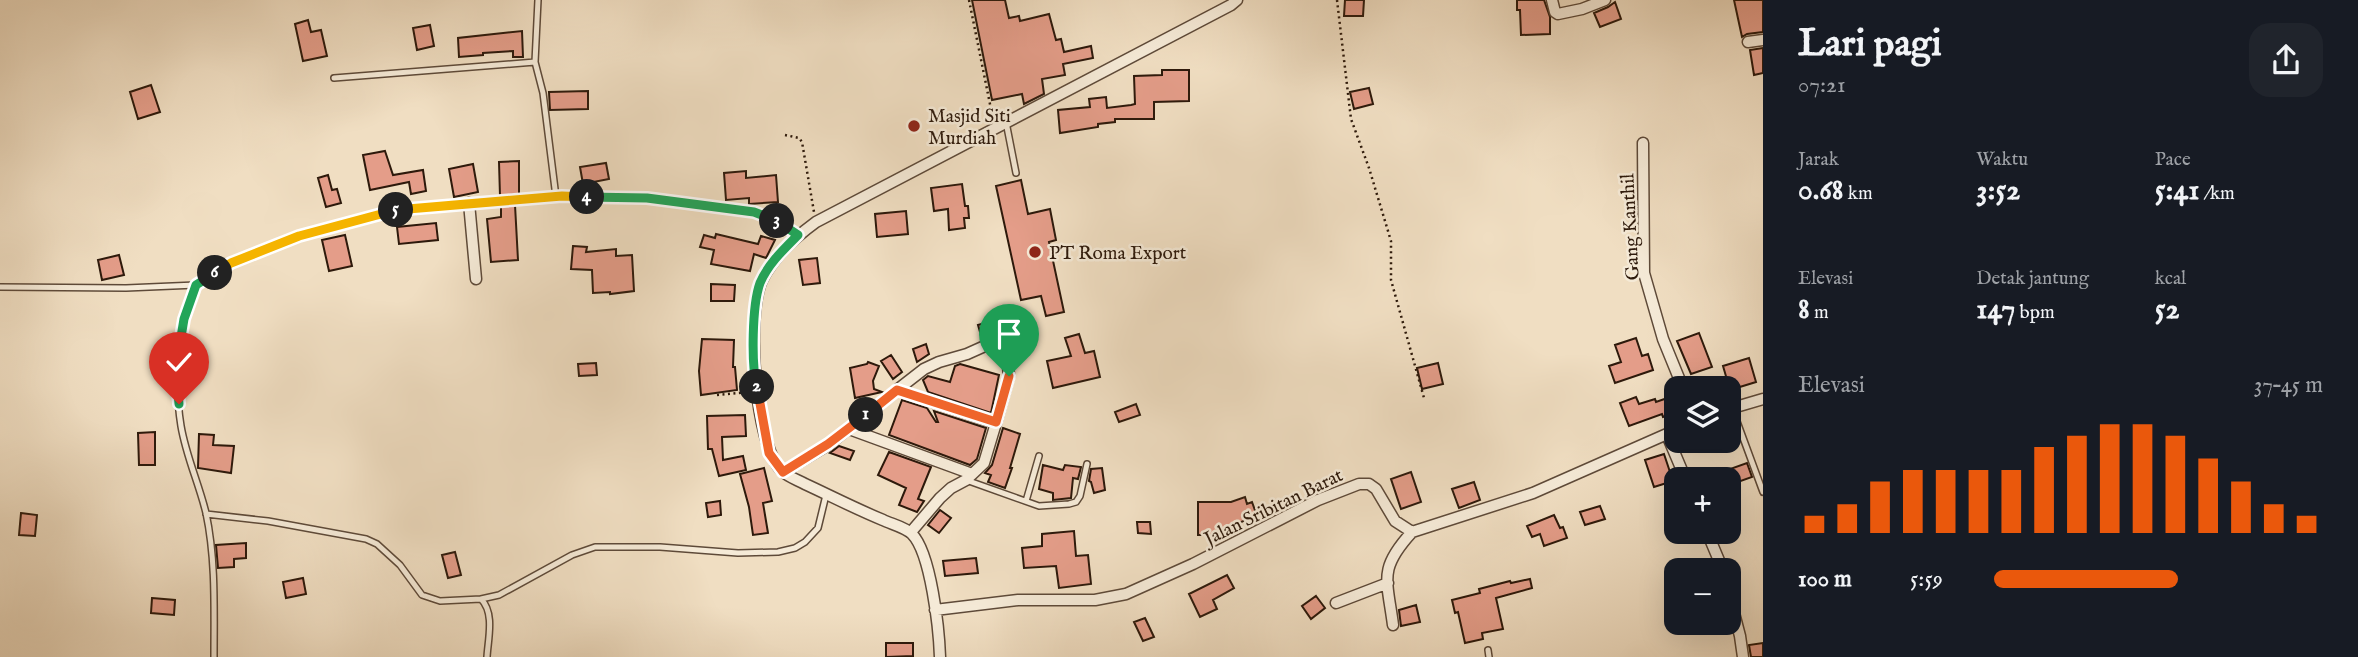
<!DOCTYPE html>
<html lang="id">
<head>
<meta charset="utf-8">
<style>
  body { margin:0; font-family:"IM FELL English",serif; background:#20242c; color:#f1f3f6; height:100vh; display:flex; flex-direction:column; font-size:26px; white-space:nowrap }
  * { box-sizing:border-box; margin:0 }
  p { font-size:23px; color:#9ea1a6 }
  .icon { flex:none; width:38px; height:38px; fill:none; stroke:currentColor; stroke-width:2; stroke-linecap:round; stroke-linejoin:round }
  .map { position:relative; flex:1; overflow:hidden }
  .drawer { display:flex; flex-direction:column; background:#171b24; width:595px }
  .drawer>* { flex:none }
  .tools { position:absolute; left:1664px; top:376px; display:grid; gap:14px }
  .tools a { display:grid; place-items:center; width:77px; height:77px; border-radius:14px; background:#171b24; box-shadow:0 7px 28px #0002; font-size:35px }
  .pin { position:absolute; display:grid; place-items:center; width:60px; height:60px; color:#fff; margin:-72px -30px; border-radius:50% 50% 50% 0; rotate:-45deg; box-shadow:0 0 7px #0007 }
  .pin .icon { rotate:45deg }
  .km { position:absolute; width:35px; height:35px; margin:-18px; border-radius:50%; background:#222; color:#fff; font-size:19px; line-height:35px; text-align:center }
  .round { display:grid; place-items:center; flex:none; width:74px; height:74px; border-radius:21px; background:#20242c }
  .summary { display:flex; align-items:center; justify-content:space-between; height:119px; padding:0 35px }
  h1 { font-size:38px; font-weight:700; line-height:52px }
  .metrics { display:grid; grid-template-columns:repeat(3,1fr); gap:10px; height:119px; padding:7px 35px }
  .metrics div { display:grid; align-content:center }
  .metrics b { font-size:30px; font-weight:700 }
  .metrics small { font-size:19px; font-weight:400 }
  .metrics p { font-size:19px }
  .chart { height:196px; padding:14px 35px }
  .chart p { display:flex; justify-content:space-between }
  .chart svg { width:100%; height:126px; margin-top:7px; stroke:#ea580c; stroke-width:6 }
  ul { padding:0 35px; list-style:none; font-size:23px }
  li { display:grid; grid-template-columns:112px 84px 1fr; align-items:center; height:52px }
  li i { height:18px; border-radius:9px; background:#ea580c }
  main { display:flex; flex:1; min-height:0 }
  .map>svg:first-child { display:block }
</style>
</head>
<body>
<main>
<div class="map">
<svg width="1763" height="657" viewBox="0 0 1763 657">
  <rect width="100%" height="100%" fill="#f0dec2"/>
  <filter id="stains"><feTurbulence type="fractalNoise" baseFrequency=".00286" numOctaves="4"/><feColorMatrix values="0 0 0 0 .2 0 0 0 0 .09 0 0 0 0 .02 0 0 0 .5 -.17"/></filter>
  <radialGradient id="worn" r=".72"><stop offset=".6" stop-color="#630" stop-opacity="0"/><stop offset="1" stop-color="#630" stop-opacity=".3"/></radialGradient>
  <!-- building -->
  <path fill="#e49d89" stroke="#2d190b" stroke-width="2" d="M972 0H1005L1009 18 1019 16 1020 21 1049 14 1056 40 1061 39 1064 52 1091 46 1093 58 1063 64 1065 75 1042 79 1044 94 1024 104 1022 94 992 100Z
    M1345 0H1364L1363 16H1344Z
    M1517 0H1544L1550 17V34L1521 35 1520 10H1517Z
    M1734 0H1763V32L1747 34 1742 37Z
    M1615 2 1621 19 1600 27 1594 13 1608 7Z
    M308 20 311 32 321 30 327 56 303 61 295 24Z
    M430 25 434 46 417 50 413 28Z
    M522 31 523 57H513V51L483 53V55L459 57 458 38Z
    M1763 48V73L1754 75 1750 50Z
    M1162 70H1189V101L1154 102V119H1115V122L1098 124V127L1060 133 1058 110 1090 107 1089 99 1106 97 1107 108 1131 105 1135 104 1134 76 1162 75Z
    M151 85 160 112 138 119 130 92Z
    M1369 88 1373 104 1354 109 1350 92Z
    M588 91V109L550 110 549 92Z
    M385 151 393 175 423 170 426 191 411 194 409 182 370 190 363 155Z
    M519 161V194L500 196 499 162Z
    M606 163 609 179 583 184 580 167Z
    M473 164 478 192 454 197 449 169Z
    M746 171V178L776 175 778 202 749 204V198L726 200 724 173Z
    M328 175 332 190 337 189 341 203 326 207 318 178Z
    M1021 180 1028 214 1050 209 1056 240 1049 242 1064 312 1046 316 1041 296 1021 300 996 186Z
    M962 184 965 206H968L969 218H964L965 228 949 230 948 209 934 211 931 188Z
    M515 205 518 260 491 262 487 219 501 217V206Z
    M906 211 908 234 877 237 875 214Z
    M436 223 438 240 399 244 397 227Z
    M716 234 758 244 761 236 775 240 766 258 754 254 750 271 711 264 714 250 700 247 704 235 715 238Z
    M345 235 352 266 329 271 322 240Z
    M573 246 587 247 586 252 616 249V256L632 255 634 291 610 294V292L593 293 592 270 571 269Z
    M119 255 124 275 102 280 98 260Z
    M817 258 820 283 803 285 799 260Z
    M711 284 735 285 734 301H711Z
    M993 321 997 333 982 339 978 325Z
    M1699 333 1712 367 1691 374 1677 341Z
    M1079 334 1085 353 1094 351 1100 377 1053 388 1047 361 1071 356 1065 338Z
    M1636 338 1642 356 1648 354 1653 370 1615 383 1609 366 1621 362 1615 345Z
    M702 339 734 340 733 367H735L737 390 701 395 699 371Z
    M926 344 929 354 917 362 913 349Z
    M891 355 902 372 893 379 881 361Z
    M1749 358 1756 382 1730 390 1723 366Z
    M868 362 879 366 873 381 874 389 882 392 855 398 850 368 867 364Z
    M596 363 597 375 579 376 578 364Z
    M1438 363 1443 384 1422 389 1417 368Z
    M960 364 999 375 991 413 928 392 923 380 928 376 950 382 955 366Z
    M1676 395V413L1663 417 1662 414 1629 426 1620 403 1636 397 1639 404 1655 399 1656 402Z
    M902 400 927 408 936 422H938L934 411 986 428 977 459 970 465 889 435Z
    M1136 404 1140 415 1119 422 1115 412Z
    M745 415 746 436 722 437 723 460 743 456 746 470 719 476 712 449H708L707 416Z
    M1003 428 1020 434 1010 468H1012L1005 488 988 482 991 475 985 473 992 465Z
    M155 432V465H139L138 433Z
    M199 434 214 435 213 445 234 446 231 473 198 468Z
    M839 446 854 451 850 460 830 453Z
    M889 452 931 467 918 499 924 501 917 512 899 505 906 488 878 475Z
    M1664 454 1673 481 1654 487 1645 460Z
    M1747 463 1752 477 1735 483 1730 469Z
    M1043 465 1063 470 1065 465 1081 467 1078 479 1073 478 1071 498 1053 500V493L1039 489Z
    M764 468 772 501 763 503 768 533 753 535 749 507 740 474Z
    M1102 468 1105 490 1094 493 1091 482 1089 481 1091 469Z
    M1411 472 1421 502 1401 509 1391 479Z
    M1474 482 1480 500 1459 508 1452 489Z
    M1245 497 1247 504 1252 502 1257 516 1228 527V535H1198V502H1231Z
    M720 501 721 515 708 517 706 503Z
    M1600 506 1605 519 1585 525 1580 512Z
    M940 510 951 518 939 533 928 525Z
    M21 513 37 515 35 536 19 535Z
    M1554 515 1560 528 1563 527 1567 538 1544 546 1540 534 1532 537 1527 526Z
    M1137 522H1150L1151 534 1138 533Z
    M1074 531 1076 556 1088 555 1091 584 1059 588 1056 566 1024 568 1022 548 1042 546V534Z
    M246 543V558L234 559V567L218 568 216 545Z
    M455 552 461 575 448 578 442 555Z
    M976 558 978 573 945 576 943 561Z
    M1227 575 1234 588 1213 600 1217 609 1200 617 1189 594Z
    M303 578 306 594 286 598 283 582Z
    M1530 579 1532 588 1496 598 1503 629 1482 633 1483 639 1465 643 1458 612 1455 613 1452 600 1480 593 1479 589 1510 581 1511 583Z
    M1316 596 1325 608 1311 619 1302 606Z
    M152 598 175 600 174 615 151 613Z
    M1416 605 1420 622 1401 626 1399 610Z
    M1145 618 1154 637 1143 641 1134 622Z
    M886 643H913V656L886 657Z
    M1763 643V657H1751L1749 645Z"/>
  <g fill="none" stroke-linecap="round" stroke-linejoin="round">
    <!-- service casing -->
    <g stroke="#5e4a39" stroke-width="8">
      <path id="service" d="M538 0 535 62 543 93 556 197
        M334 78 535 62
        M1006 122 1016 173
        M196 285C179 333 173 376 181 426 186 456 199 484 206 513 216 560 214 610 214 657
        M0 287 126 288 196 285 231 263 299 236 391 210 562 196 647 198 754 212 774 220 798 235
        M1732 408 1763 492
        M966 480 1039 506 1069 504 1076 502 1080 496 1087 464
        M1026 501 1039 456
        M206 514 268 521 366 539 377 544 400 565 422 595 440 601 481 599C495 613 488 639 487 657
        M481 599 499 595 572 555 595 547H660L738 553 778 552 795 548 805 542 818 528 826 495
        M1488 650 1489 657"/>
    </g>
    <!-- minor casing -->
    <g stroke="#5e4a39" stroke-width="13">
      <path id="minor" d="M1552 0 1555 12 1558 14 1582 9 1605 0
        M1748 42 1763 40
        M1643 143 1644 273 1663 339 1683 388
        M469 203 476 279
        M897 390 924 369 939 362 967 354 996 341 1003 342 1006 345 1009 376 996 423
        M1729 409 1763 399
        M849 429 972 474
        M1667 435 1686 480
        M783 472 828 445 897 390 996 423 984 463 966 480 951 488 940 498 911 532
        M1707 532 1723 570
        M1729 594 1740 636 1743 657
        M1336 603 1388 583
        M935 610 1018 600H1095L1126 594 1193 564 1318 500 1359 484H1369L1376 489 1395 521 1412 532 1533 493 1676 430
        M1393 625C1387 579 1378 569 1412 532
        M940 657C939 629 931 553 912 534 905 527 891 524 883 520 856 509 831 496 805 484 798 480 788 477 782 471 754 445 746 314 762 280 774 256 794 238 816 222L1231 5 1237 0"/>
    </g>
    <!-- path -->
    <path stroke="#2d190b" stroke-width="2.5" stroke-dasharray="2 3.5" stroke-linecap="butt" d="M969 0 993 119
      M1337 0 1351 119 1369 168 1391 241V280L1424 398
      M785 135 799 138 802 142 814 212
      M717 395 748 392"/>
    <!-- service -->
    <use href="#service" stroke="#f5ead7" stroke-width="5"/>
    <!-- minor -->
    <use href="#minor" stroke="#f5ead7" stroke-width="10"/>
  </g>
  <g fill="none" stroke-linecap="round" stroke-linejoin="round">
    <!-- split-1 casing -->
    <g stroke="#fff" stroke-width="14">
      <path id="split-1" d="M866 415 897 390 996 422 1009 376"/>
    </g>
    <!-- split-2 casing -->
    <g stroke="#fff" stroke-width="14">
      <path id="split-2" d="M757 387 769 453 783 472 828 444 866 415"/>
    </g>
    <!-- split-3 casing -->
    <g stroke="#fff" stroke-width="14">
      <path id="split-3" d="M757 387C751 365 752 305 760 283 768 264 784 249 798 235L777 221"/>
    </g>
    <!-- split-4 casing -->
    <g stroke="#fff" stroke-width="14">
      <path id="split-4" d="M587 197 647 198 754 212 777 221"/>
    </g>
    <!-- split-5 casing -->
    <g stroke="#fff" stroke-width="14">
      <path id="split-5" d="M396 210 562 196 587 197"/>
    </g>
    <!-- split-6 casing -->
    <g stroke="#fff" stroke-width="14">
      <path id="split-6" d="M215 273 231 263 299 236 396 210"/>
    </g>
    <!-- split-7 casing -->
    <g stroke="#fff" stroke-width="14">
      <path id="split-7" d="M179 404 176 367 184 319 196 285 215 273"/>
    </g>
    <!-- split-1 -->
    <use href="#split-1" stroke="#f0652b" stroke-width="9"/>
    <!-- split-2 -->
    <use href="#split-2" stroke="#f0652b" stroke-width="9"/>
    <!-- split-3 -->
    <use href="#split-3" stroke="#22a559" stroke-width="9"/>
    <!-- split-4 -->
    <use href="#split-4" stroke="#22a559" stroke-width="9"/>
    <!-- split-5 -->
    <use href="#split-5" stroke="#f5b400" stroke-width="9"/>
    <!-- split-6 -->
    <use href="#split-6" stroke="#f5b400" stroke-width="9"/>
    <!-- split-7 -->
    <use href="#split-7" stroke="#22a559" stroke-width="9"/>
  </g>
  <!-- markers -->
  <g fill="#8f2418" stroke="#f5ead7" stroke-width="2.5">
    <circle cx="914" cy="126" r="7"/>
    <circle cx="1035" cy="252" r="7"/>
  </g>
  <g text-anchor="middle" stroke-width="5" stroke-linejoin="round" paint-order="stroke">
    <!-- poi labels -->
    <g font-size="19" fill="#2d190b" stroke="#f5ead7" text-anchor="start">
      <text x="928" y="122">Masjid Siti<tspan x="928" dy="22">Murdiah</tspan></text>
      <text x="1049" y="259">PT Roma Export</text>
    </g>
    <!-- street labels -->
    <g font-size="19" fill="#2d190b" stroke="#f5ead7">
      <text transform="translate(1629 227) rotate(-93)" y="7">Gang Kanthil</text>
      <text transform="translate(1273 506) rotate(-26)" y="7">Jalan Sribitan Barat</text>
    </g>
  </g>
  <rect width="100%" height="100%" filter="url(#stains)"/>
  <rect width="100%" height="100%" fill="url(#worn)"/>
</svg>
<div class="tools">
<a><svg class="icon" aria-label="layers" viewBox="0 0 24 24"><path d="M12 4l9 5-9 5-9-5zM3 14l9 5 9-5"/></svg></a>
<a>+</a>
<a>−</a>
</div>
<div class="pin" style="left:1009px;top:376px;background:#1e9e55"><svg class="icon" aria-label="arrive" viewBox="0 0 24 24"><path d="M6 21V4h12l-3 4 3 4H6"/></svg></div>
<div class="pin" style="left:179px;top:404px;background:#d93025"><svg class="icon" aria-label="check" viewBox="0 0 24 24"><path d="M5 12l5 5 9-10"/></svg></div>
<b class="km" style="left:866px;top:415px">1</b>
<b class="km" style="left:757px;top:387px">2</b>
<b class="km" style="left:777px;top:221px">3</b>
<b class="km" style="left:587px;top:197px">4</b>
<b class="km" style="left:396px;top:210px">5</b>
<b class="km" style="left:215px;top:273px">6</b>
</div>
<section class="drawer">
<div class="summary"><div><h1>Lari pagi</h1><p>07:21</p></div><a class="round"><svg class="icon" aria-label="share" viewBox="0 0 24 24"><path d="M12 15V3M7 8l5-5 5 5M5 13v7h14v-7"/></svg></a></div>
<div class="metrics">
<div><p>Jarak</p><b>0.68<small> km</small></b></div>
<div><p>Waktu</p><b>3:52</b></div>
<div><p>Pace</p><b>5:41<small> /km</small></b></div>
</div>
<div class="metrics">
<div><p>Elevasi</p><b>8<small> m</small></b></div>
<div><p>Detak jantung</p><b>147<small> bpm</small></b></div>
<div><p>kcal</p><b>52</b></div>
</div>
<div class="chart"><p><span>Elevasi</span>37–45 m</p>
<svg viewBox="0 0 160 44" preserveAspectRatio="none"><path d="M5 44V38M15 44V34M25 44V26M35 44V22M45 44V22M55 44V22M65 44V22M75 44V14M85 44V10M95 44V6M105 44V6M115 44V10M125 44V18M135 44V26M145 44V34M155 44V38"/></svg>
</div>
<ul>
<li><b>100 m</b>5:59<i style="width:56%"></i></li>
</ul>
</section>
</main>
</body>
</html>
